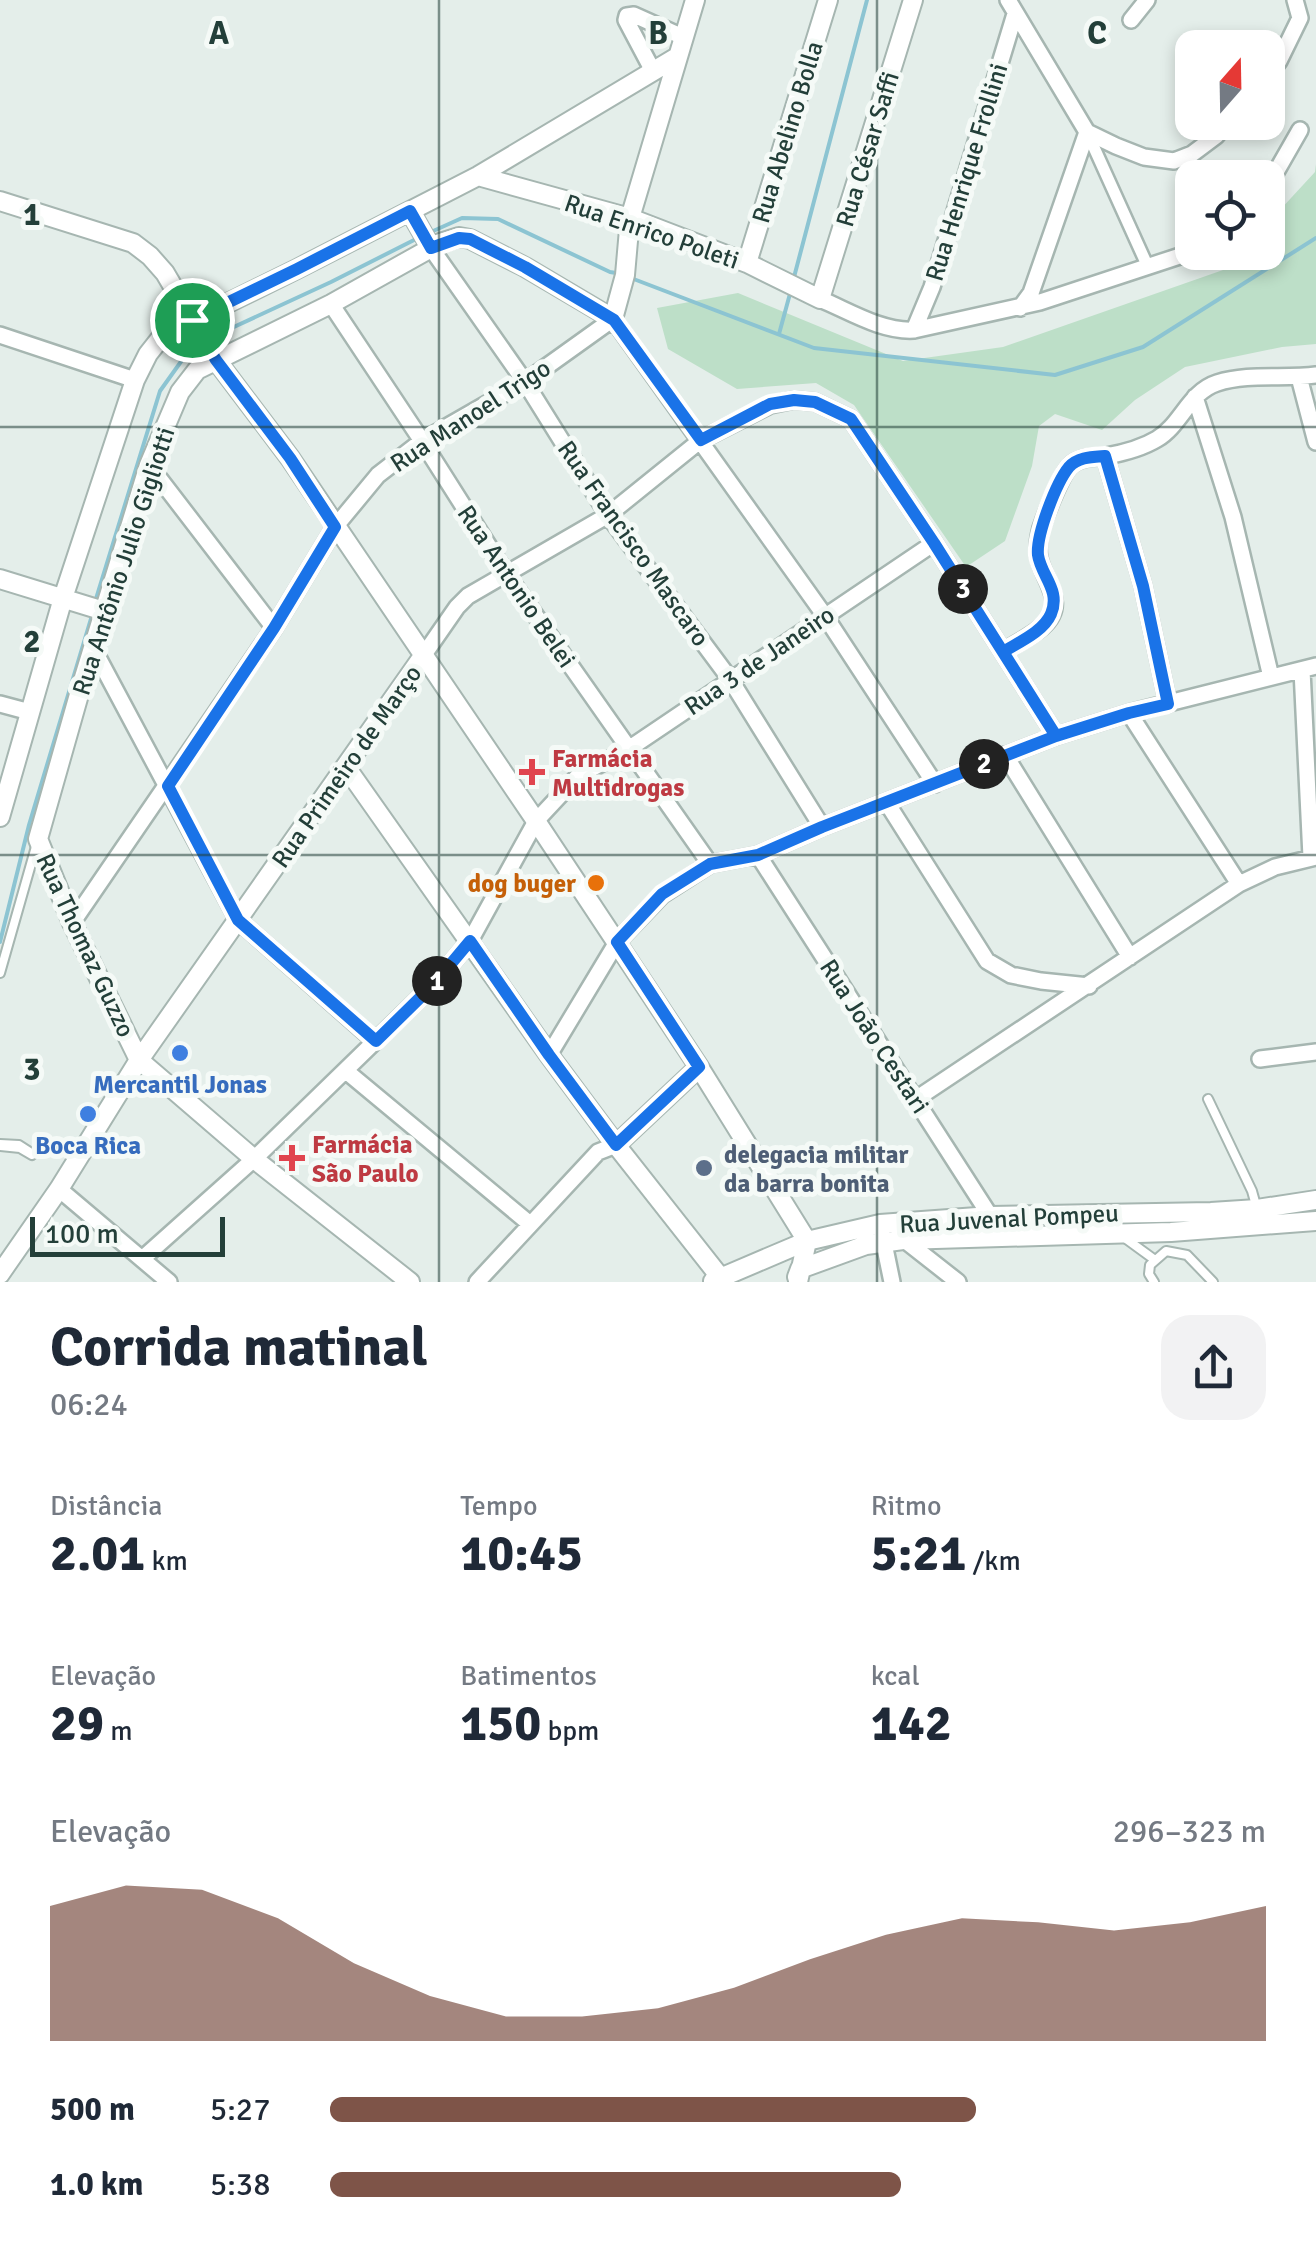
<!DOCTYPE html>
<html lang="pt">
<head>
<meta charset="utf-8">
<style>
  body { margin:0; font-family:Signika,sans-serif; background:#f2f2f3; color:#1f2937; height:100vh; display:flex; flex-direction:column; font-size:38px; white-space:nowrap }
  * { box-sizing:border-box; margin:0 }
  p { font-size:32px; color:#747a83 }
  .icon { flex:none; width:55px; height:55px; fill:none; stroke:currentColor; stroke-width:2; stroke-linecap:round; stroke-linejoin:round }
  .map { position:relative; height:1282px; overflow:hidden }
  .panel { display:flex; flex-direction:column; background:#fff; flex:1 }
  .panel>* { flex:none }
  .needle { width:65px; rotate:20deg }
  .buttons { position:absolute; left:1175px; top:30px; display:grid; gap:20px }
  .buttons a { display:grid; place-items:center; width:110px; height:110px; border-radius:20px; background:#fff; box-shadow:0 5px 15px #0003; font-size:50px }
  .scale { position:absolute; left:30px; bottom:25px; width:195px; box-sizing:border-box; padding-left:10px; border:5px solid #233f39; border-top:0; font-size:28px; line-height:35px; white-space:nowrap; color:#233f39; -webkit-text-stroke:8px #f5faf7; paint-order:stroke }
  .pin { position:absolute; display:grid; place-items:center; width:85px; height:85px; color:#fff; margin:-42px; border:5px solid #fff; border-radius:50%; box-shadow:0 2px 10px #0007 }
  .km { position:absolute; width:50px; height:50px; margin:-25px; border-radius:50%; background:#222; color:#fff; font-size:28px; line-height:50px; text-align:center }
  .round { display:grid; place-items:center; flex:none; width:105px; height:105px; border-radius:30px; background:#f2f2f3 }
  .summary { display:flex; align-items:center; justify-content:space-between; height:170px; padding:0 50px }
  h1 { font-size:55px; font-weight:700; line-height:75px }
  .stats { display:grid; grid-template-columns:repeat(3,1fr); gap:15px; height:170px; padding:10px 50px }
  .stats div { display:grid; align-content:center }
  .stats b { font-size:50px; font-weight:700 }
  .stats small { font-size:28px; font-weight:400 }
  .stats p { font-size:28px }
  .chart { height:280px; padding:20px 50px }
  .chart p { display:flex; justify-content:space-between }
  .chart svg { width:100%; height:180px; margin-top:10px; fill:#7e5448; opacity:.7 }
  ul { padding:0 50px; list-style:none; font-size:32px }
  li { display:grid; grid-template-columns:160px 120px 1fr; align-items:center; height:75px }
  li i { height:25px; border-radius:12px; background:#7e5448 }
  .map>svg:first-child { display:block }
</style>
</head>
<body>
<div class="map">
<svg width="1316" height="1282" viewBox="0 0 1316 1282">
  <rect width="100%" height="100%" fill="#e4eeea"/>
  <!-- green -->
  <path fill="#bddfc8" d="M1316 164V344L1282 347 1185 367 1135 400 1102 430 1055 414 1039 426 1032 466 1005 541 966 567 854 405 816 383 737 389 668 349 657 308 738 293 903 361 1003 347 1223 270 1239 253 1268 252V223L1315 172Z"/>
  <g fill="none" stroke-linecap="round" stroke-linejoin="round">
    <!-- stream -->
    <path stroke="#8cc4d2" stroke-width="4" d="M431 232 462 218 498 219 610 272 616 273
      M631 278 814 348 1055 375 1143 347 1316 238
      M793 281 867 0
      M779 334 791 290
      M210 338 331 282 418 238
      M95 602 160 391 185 356 201 342
      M0 942 29 825 93 612"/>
    <!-- service casing -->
    <g stroke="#a6b6b1" stroke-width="12">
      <path id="service" d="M0 973 37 843
        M1208 1099 1252 1191 1257 1209
        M0 1144 19 1145 33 1154 32 1155 20 1148 0 1146
        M1119 1213 1118 1233 1155 1260
        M1154 1282 1149 1274 1150 1265 1166 1251 1187 1255 1213 1282"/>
    </g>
    <!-- pedestrian casing -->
    <g stroke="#a6b6b1" stroke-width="16">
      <path id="pedestrian" d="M1087 132 1148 267"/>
    </g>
    <!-- minor casing -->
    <g stroke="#a6b6b1" stroke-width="20">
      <path id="minor" d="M1008 0 1087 132 1116 146 1144 157 1174 161 1192 154 1216 136 1228 122
        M1131 20 1147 0
        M653 71 626 20 627 16 634 15 683 37
        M1268 76 1279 61 1300 18 1295 0
        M1268 186 1300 130
        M431 248 525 382 608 515 730 679 822 827
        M820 299C849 311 882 332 914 330L1040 302 1192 252
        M331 304 422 441 507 575 710 864
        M1020 308 1031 293 1087 132
        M914 330 932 287 1015 14
        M0 335 135 380
        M1299 377 1316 442
        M1195 397 1233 517 1271 677
        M1105 456 1143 586 1168 704
        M149 465 274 628
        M93 648 238 920 375 1041
        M1003 652C1015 644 1030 637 1042 627 1069 604 1044 582 1039 558 1037 549 1039 536 1041 528 1046 514 1061 475 1070 466 1080 456 1094 458 1106 456 1123 453 1142 448 1157 439 1181 425 1189 392 1217 383 1248 373 1284 379 1316 375
        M423 656 457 607 468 596 608 515 701 440 770 405 794 400 815 402 851 419 934 543 1056 736
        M1302 670 1311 857
        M0 704 30 712
        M1129 713 1239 884
        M1005 755 1130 957
        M887 803 987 961 1011 975 1041 981 1089 986
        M758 855 1003 1236
        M72 923 274 628 335 527 378 475 422 441 525 382 613 319 825 616 935 784
        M549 1055 617 942 662 895 710 864 758 855 822 827 1056 736 1129 713 1316 666
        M1260 1059 1316 1052
        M346 1071 530 1224
        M916 1099 1239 884 1275 867 1316 857
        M59 1189 169 1282
        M880 1224 892 1282
        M902 1238 958 1282
        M142 1259 254 1159 434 984 470 941 536 821 578 776 630 748 934 543
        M477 1282 598 1152 616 1145"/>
    </g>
    <!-- tertiary casing -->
    <g stroke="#a6b6b1" stroke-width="22">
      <path id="tertiary" d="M478 176 630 218 747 263 820 299 913 0
        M0 201 133 243 150 256 165 273 216 360 290 458 536 821 699 1067 807 1241 798 1282
        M410 211 431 248
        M747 263 828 0
        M0 579 104 611
        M346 767 549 1055 616 1145 724 1282
        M0 817 63 598 135 380 148 354 163 335 297 269 478 176 677 57
        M616 1145 699 1067
        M0 1274 59 1189 139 1060 423 656
        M797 1277 800 1269 866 1245 903 1240 1171 1232 1316 1221
        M713 1281 807 1241 880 1224 991 1216 1211 1212 1257 1209 1316 1200
        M410 1282 254 1159 139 1060 72 923 38 839 82 684 149 465 180 392 197 370 331 304 440 243 459 237 470 239 525 267 613 319 625 275 630 218 695 0"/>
    </g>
    <!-- service -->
    <use href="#service" stroke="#fff" stroke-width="8"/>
    <!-- pedestrian -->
    <use href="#pedestrian" stroke="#fff" stroke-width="11"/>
    <!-- minor -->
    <use href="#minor" stroke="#fff" stroke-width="15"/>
    <!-- tertiary -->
    <use href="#tertiary" stroke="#fff" stroke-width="18"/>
  </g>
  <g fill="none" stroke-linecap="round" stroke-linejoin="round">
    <!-- route casing -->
    <g stroke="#fff" stroke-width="20">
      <path id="route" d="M192 320 216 360 290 458 335 527 274 628 168 786 238 920 376 1041 434 984 470 941 549 1055 616 1145 699 1067 617 942 662 894 710 864 758 855 822 827 1056 736 1003 652C1019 642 1043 632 1051 614 1061 590 1041 576 1038 555 1036 535 1056 483 1069 467 1078 457 1092 457 1105 456L1143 586 1168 704 1129 713 1056 736 934 543 851 419 815 402 794 400 770 404 701 440 614 320 525 267 470 239 459 238 431 248 410 211 297 269 192 320"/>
    </g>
    <!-- route -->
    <use href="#route" stroke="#1a73e8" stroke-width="12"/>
  </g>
  <!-- grid -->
  <path fill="none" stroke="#233f39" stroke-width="2.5" stroke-opacity="0.55" d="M439 0V1282M877 0V1282M0 427H1316M0 855H1316"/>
  <!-- markers -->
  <g fill="#e0444e" stroke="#f5faf7" stroke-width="4">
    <path d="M527 757h10v10h10v10h-10v10h-10v-10h-10v-10h10z"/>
    <path d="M287 1143h10v10h10v10h-10v10h-10v-10h-10v-10h10z"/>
  </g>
  <circle fill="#e8710a" stroke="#f5faf7" stroke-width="4" cx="596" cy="883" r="10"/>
  <g fill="#3f7fe0" stroke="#f5faf7" stroke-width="4">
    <circle cx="180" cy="1053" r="10"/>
    <circle cx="88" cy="1114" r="10"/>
  </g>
  <circle fill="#5c6f8a" stroke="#f5faf7" stroke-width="4" cx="704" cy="1168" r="10"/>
  <g text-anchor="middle" stroke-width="10" stroke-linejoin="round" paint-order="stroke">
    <!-- street labels -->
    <g font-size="25" fill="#233f39" stroke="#f5faf7">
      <text transform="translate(787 132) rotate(-73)" y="9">Rua Abelino Bolla</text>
      <text transform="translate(867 149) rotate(-73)" y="9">Rua César Saffi</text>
      <text transform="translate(966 172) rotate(-73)" y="9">Rua Henrique Frollini</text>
      <text transform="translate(652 231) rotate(19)" y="9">Rua Enrico Poleti</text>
      <text transform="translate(470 415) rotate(-33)" y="9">Rua Manoel Trigo</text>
      <text transform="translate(634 543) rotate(55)" y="9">Rua Francisco Mascaro</text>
      <text transform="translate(123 561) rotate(-72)" y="9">Rua Antônio Julio Gigliotti</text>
      <text transform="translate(517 586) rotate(56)" y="9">Rua Antonio Belei</text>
      <text transform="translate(759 660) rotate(-34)" y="9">Rua 3 de Janeiro</text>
      <text transform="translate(346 766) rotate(-55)" y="9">Rua Primeiro de Março</text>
      <text transform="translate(86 945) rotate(65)" y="9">Rua Thomaz Guzzo</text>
      <text transform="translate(875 1036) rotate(57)" y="9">Rua João Cestari</text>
      <text transform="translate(1009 1218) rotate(-3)" y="9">Rua Juvenal Pompeu</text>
    </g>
    <!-- health labels -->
    <g font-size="25" font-weight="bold" fill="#be3a42" stroke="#f5faf7" text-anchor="start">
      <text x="552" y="767">Farmácia<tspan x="552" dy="29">Multidrogas</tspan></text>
      <text x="312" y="1153">Farmácia<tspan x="312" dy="29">São Paulo</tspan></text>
    </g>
    <!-- food labels -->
    <g font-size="25" font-weight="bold" fill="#c56008" stroke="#f5faf7" text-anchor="end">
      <text x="576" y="892">dog buger</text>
    </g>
    <!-- shop labels -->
    <g font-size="25" font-weight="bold" fill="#366cbe" stroke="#f5faf7">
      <text x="180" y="1093">Mercantil Jonas</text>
      <text x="88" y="1154">Boca Rica</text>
    </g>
    <!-- service labels -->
    <g font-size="25" font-weight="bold" fill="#4e5e75" stroke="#f5faf7" text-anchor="start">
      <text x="724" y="1163">delegacia militar<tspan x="724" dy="29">da barra bonita</tspan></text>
    </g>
  </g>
  <g font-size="32" text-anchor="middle" font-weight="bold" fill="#233f39" stroke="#f5faf7" stroke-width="10" stroke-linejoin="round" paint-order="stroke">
    <text x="219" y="44">A</text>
    <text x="658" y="44">B</text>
    <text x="1097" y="44">C</text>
    <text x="32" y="225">1</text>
    <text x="32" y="652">2</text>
    <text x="32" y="1080">3</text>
  </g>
</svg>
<div class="buttons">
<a><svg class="needle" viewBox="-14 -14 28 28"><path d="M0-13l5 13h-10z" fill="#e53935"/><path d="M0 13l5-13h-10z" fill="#747a83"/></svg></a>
<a><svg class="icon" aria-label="locate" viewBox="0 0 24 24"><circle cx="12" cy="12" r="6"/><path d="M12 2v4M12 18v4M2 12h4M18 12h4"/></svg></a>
</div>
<div class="scale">100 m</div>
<div class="pin" style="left:192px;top:320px;background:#1e9e55"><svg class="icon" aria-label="arrive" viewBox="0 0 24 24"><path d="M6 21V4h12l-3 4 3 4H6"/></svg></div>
<b class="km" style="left:437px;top:981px">1</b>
<b class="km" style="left:984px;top:764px">2</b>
<b class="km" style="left:963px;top:589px">3</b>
</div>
<section class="panel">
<div class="summary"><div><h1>Corrida matinal</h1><p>06:24</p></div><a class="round"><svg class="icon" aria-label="share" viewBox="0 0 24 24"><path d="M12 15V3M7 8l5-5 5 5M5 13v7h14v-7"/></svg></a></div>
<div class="stats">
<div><p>Distância</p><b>2.01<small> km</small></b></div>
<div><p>Tempo</p><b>10:45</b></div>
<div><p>Ritmo</p><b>5:21<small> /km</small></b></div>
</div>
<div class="stats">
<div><p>Elevação</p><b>29<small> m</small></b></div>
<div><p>Batimentos</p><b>150<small> bpm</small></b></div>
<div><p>kcal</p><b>142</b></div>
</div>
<div class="chart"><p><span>Elevação</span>296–323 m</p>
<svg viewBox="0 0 160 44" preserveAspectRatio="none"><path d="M0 44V11L10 6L20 7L30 14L40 25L50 33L60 38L70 38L80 36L90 31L100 24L110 18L120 14L130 15L140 17L150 15L160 11V44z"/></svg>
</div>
<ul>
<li><b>500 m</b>5:27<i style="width:69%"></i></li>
<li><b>1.0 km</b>5:38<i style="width:61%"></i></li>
</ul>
</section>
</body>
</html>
